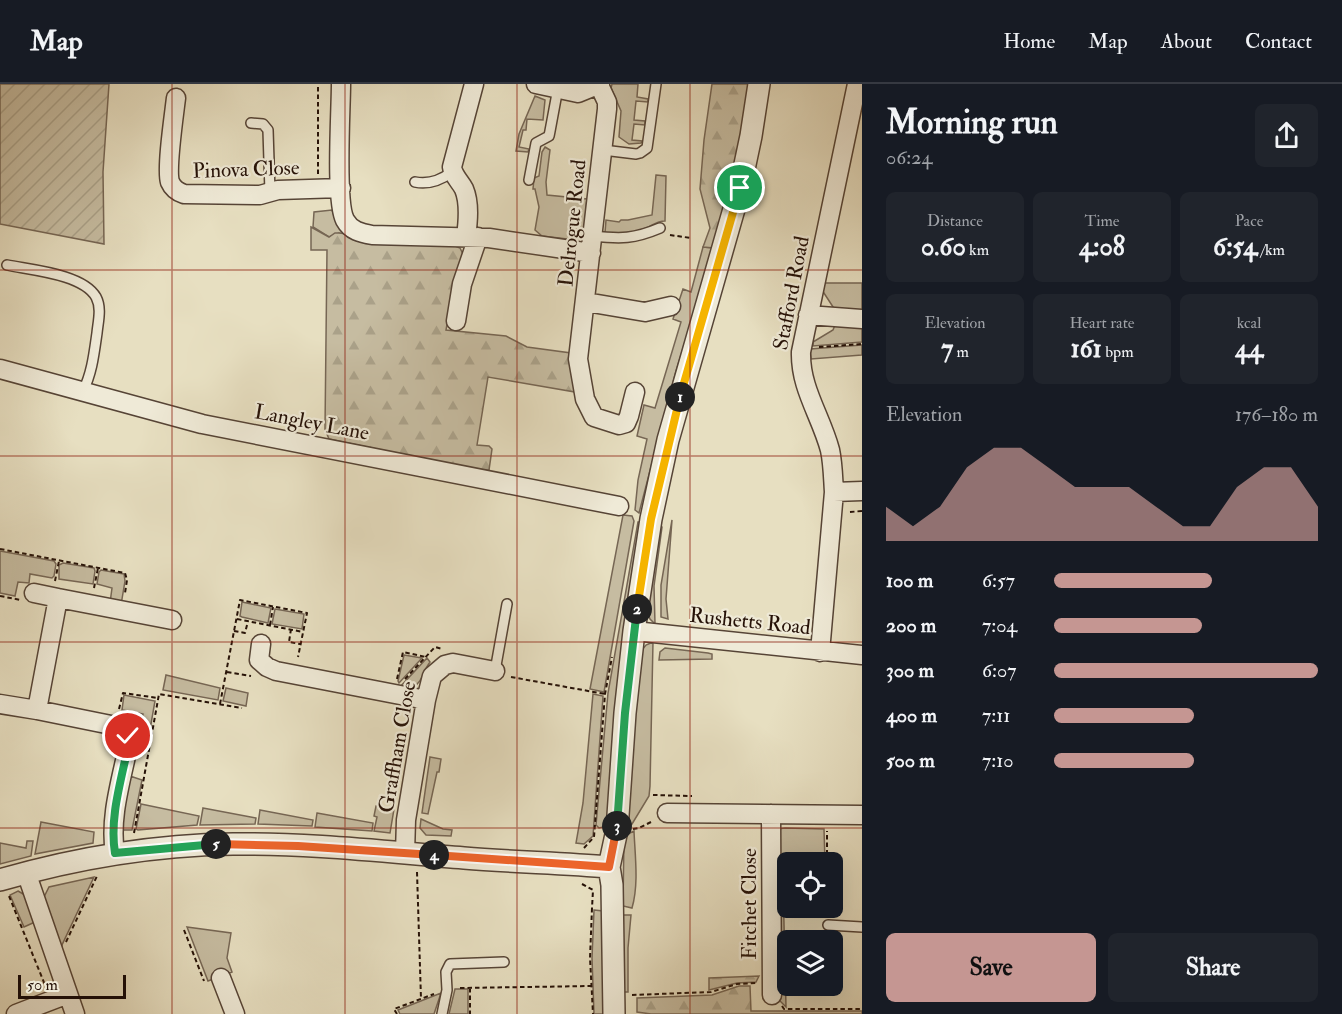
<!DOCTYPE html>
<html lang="en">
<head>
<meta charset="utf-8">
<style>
  body { margin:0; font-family:"IM FELL Double Pica",serif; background:#20242c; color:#f1f3f6; height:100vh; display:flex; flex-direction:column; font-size:22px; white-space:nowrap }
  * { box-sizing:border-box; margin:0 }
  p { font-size:20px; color:#9ea1a6 }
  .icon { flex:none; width:33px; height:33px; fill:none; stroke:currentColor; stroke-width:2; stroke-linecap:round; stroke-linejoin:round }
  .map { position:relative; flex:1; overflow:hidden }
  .panel { display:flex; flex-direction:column; background:#171b24; width:480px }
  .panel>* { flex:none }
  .fabs { position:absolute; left:777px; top:768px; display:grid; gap:12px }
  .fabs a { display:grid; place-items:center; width:66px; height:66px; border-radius:9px; background:#171b24; box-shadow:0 6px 24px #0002; font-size:30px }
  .scale { position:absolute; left:18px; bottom:15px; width:108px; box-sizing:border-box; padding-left:6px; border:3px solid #251107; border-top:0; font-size:16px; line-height:21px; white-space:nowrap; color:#251107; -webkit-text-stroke:4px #efead7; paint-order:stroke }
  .pin { position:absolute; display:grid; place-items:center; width:51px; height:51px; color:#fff; margin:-26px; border:3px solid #fff; border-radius:50%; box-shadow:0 2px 6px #0007 }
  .km { position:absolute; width:30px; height:30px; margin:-15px; border-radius:50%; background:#222; color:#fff; font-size:16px; line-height:30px; text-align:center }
  .round { display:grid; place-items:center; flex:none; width:63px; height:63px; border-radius:9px; background:#20242c }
  .head { display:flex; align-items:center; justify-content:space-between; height:102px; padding:0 24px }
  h1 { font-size:33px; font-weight:800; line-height:45px }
  .metrics { display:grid; grid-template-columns:repeat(3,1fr); gap:9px; height:102px; padding:6px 24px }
  .metrics div { display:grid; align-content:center; border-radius:9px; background:#20242c; text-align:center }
  .metrics b { font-size:26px; font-weight:800 }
  .metrics small { font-size:16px; font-weight:400 }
  .metrics p { font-size:16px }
  .chart { height:168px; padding:12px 24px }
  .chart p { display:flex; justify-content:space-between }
  .chart svg { width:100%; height:108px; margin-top:6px; fill:#c59692; opacity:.7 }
  .primary-button { display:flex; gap:12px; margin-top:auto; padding:12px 24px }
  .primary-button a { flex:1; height:69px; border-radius:9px; background:#c59692; color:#111; font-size:24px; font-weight:800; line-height:69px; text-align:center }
  .primary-button a+a { background:#20242c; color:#f1f3f6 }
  ul { padding:0 24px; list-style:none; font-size:20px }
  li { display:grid; grid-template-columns:96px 72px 1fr; align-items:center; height:45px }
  li i { height:15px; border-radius:8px; background:#c59692 }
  header { display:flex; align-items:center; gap:36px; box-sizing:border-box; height:84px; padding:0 30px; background:#171b24; border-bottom:2px solid #363941 }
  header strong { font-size:28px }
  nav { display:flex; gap:33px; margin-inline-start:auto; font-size:21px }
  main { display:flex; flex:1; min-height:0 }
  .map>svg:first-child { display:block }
</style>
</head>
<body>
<header>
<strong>Map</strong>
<nav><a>Home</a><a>Map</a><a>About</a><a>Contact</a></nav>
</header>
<main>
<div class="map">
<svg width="862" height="930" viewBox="0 0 862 930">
  <defs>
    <pattern id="forest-firs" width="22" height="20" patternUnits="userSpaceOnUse" patternTransform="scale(1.5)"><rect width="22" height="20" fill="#c6bca1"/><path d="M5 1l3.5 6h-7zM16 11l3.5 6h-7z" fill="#aaa189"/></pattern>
    <pattern id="garden-furrows" width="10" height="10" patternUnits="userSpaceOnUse" patternTransform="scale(1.5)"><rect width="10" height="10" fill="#c6bca1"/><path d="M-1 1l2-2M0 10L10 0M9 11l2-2" fill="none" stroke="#aaa189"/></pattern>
  </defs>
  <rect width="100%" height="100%" fill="#e7dfc1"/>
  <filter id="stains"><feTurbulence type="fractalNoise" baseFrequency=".00333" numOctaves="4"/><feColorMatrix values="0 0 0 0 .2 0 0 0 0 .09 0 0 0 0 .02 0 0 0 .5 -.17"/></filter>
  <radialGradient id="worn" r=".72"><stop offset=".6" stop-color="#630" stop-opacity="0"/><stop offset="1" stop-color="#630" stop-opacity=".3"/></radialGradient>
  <!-- grass -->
  <path fill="#c6bca1" stroke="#766654" stroke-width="1.5" d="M612 0H638L637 13 648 15V18L636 17 634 36 645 37V41L634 40 632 56 642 57 641 59 629 60 619 53 621 27 611 4Z
    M535 12 545 16 543 36 527 35 526 46H523L519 63 529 65 528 68 516 67 519 50Z
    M545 63 550 66 546 98 547 111 587 115C585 128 587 150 576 156L542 152 535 146 539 123 535 105H533L534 94 539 92 542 68Z
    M656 91 666 92 665 137C657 137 653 141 646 144 633 150 618 149 605 149L606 136 619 138 621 136H628L652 131Z
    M332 126 336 138 346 151 339 149 329 153 313 143 314 128Z
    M703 163 714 164 676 287 639 429 635 426 638 396 647 355 637 352 644 321 655 324 681 238 673 235 683 205 691 208Z
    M823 199H862V227L835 226 822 206Z
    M835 241H862V258L813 262V258L833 246Z
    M862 261V271L811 275 810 265Z
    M623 431 632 432 634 437 604 608 590 605Z
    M672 436 666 515 668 535 661 533V501Z
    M638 438H641L608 742 599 744 596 741 608 609Z
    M658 442 662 443 654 502 655 540 650 535 647 527Z
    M0 467 54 477 56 480 54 492 52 494 30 490 29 499 18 498 15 512 0 509Z
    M63 479 94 484 95 487 93 500 59 495V481Z
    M101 486 124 490 125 497 121 521 110 519 112 504 97 500 99 488Z
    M242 518 271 524 268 539 242 533 240 532Z
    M275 525 304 530 302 545 272 540Z
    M653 558 650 702 649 712 632 740 624 742 641 567 646 561Z
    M665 564 708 569 712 570V575L659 576 660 568Z
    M404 571 422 574 399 599 398 597Z
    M427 574 430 578C423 587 423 598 412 604L400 603Z
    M166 591 220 604 218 616 163 606Z
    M226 604 248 609 246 622 223 617Z
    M593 610 603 612 593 752 584 760 576 759 583 719Z
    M124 611 155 617 148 657 136 655 143 630 122 626Z
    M430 673 441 675 439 688H437L428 730 422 729Z
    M130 692 142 696 132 746H122L120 739Z
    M141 720 199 732 197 741 138 746 136 745Z
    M376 722 394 725 390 749 374 747 377 733 374 732Z
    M203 724 256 734 255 740 200 741Z
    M260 726 313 736 312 742 258 740Z
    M317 729 373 739 372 747 315 743Z
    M421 735 443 745 452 746 451 752 426 751 420 744Z
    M41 738 94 748 93 759 35 770Z
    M785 744 824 745 825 778H788L787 795 777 794V745Z
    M634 747C635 772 639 800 632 824L623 822 624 752Z
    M27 757H33L31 772 0 780V759L26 764Z
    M94 793 62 861V866L44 813 49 803Z
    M776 799H783L786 923 778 915Z
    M18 807 25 811 35 838 24 843 10 811Z
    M594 826 603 827 604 930H594L592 874Z
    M621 831H631L628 864V908H620Z
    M187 843 231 849 227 874 232 888 208 897Z
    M455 905H468V930H449Z
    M441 909 434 930H400L398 926Z"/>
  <!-- forest -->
  <path fill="url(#forest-firs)" stroke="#766654" stroke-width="1.5" d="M712 0H750L732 95 714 164 703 163 710 144 700 105 704 56Z
    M311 143 329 153 335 149H339L455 162 460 164 464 172 454 200 446 246 506 252 527 263 571 269 575 308 488 293 477 361 489 362 492 365 489 386 481 387 329 355 325 345 327 166H311Z
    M759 892 756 898 737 899 709 906V894Z
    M739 902H750L751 927H862V930H651L637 928V914L712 911Z"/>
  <!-- garden -->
  <path fill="url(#garden-furrows)" stroke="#766654" stroke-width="1.5" d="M0 0H109L103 88 104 160 0 140Z"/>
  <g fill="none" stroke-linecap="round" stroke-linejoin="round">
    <!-- service casing -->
    <g stroke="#564436" stroke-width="12">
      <path id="service" d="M251 39 263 40 268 46 270 108
        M603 66 636 70 640 69 647 64 656 0
        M529 96 536 59 549 52 550 47 558 4
        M415 98C429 101 441 96 452 88
        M593 152C621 155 634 155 660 144
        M7 181C31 186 83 190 96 213 102 224 98 238 97 249 94 270 92 289 83 307
        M495 587 507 520
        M828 841 862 843
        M442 930 447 906 446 888 450 880 504 878"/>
    </g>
    <!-- minor casing -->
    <g stroke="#564436" stroke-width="21">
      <path id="minor" d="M341 0C341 26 335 117 345 136 351 147 361 149 372 151L489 154 591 169
        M536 0 578 9 600 0
        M599 1 607 18V25L578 275 585 315 594 333 619 341 626 339 629 332 635 308
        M176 14C174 31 166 85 170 98 173 105 178 108 184 110L260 111 278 106 341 104
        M466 153C468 138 470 119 464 105 460 97 453 92 452 83L474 0
        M586 218 645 228 671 222
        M808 231 862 235
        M456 237 462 200 478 153
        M0 285 202 340 619 422
        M834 408 862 407
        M34 509 58 514 37 626 116 642C123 646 127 649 129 658 122 694 109 733 115 769
        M58 514 172 536
        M634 547 862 571
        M261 560 259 576 267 583 276 587 426 616
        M820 568 834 408C833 394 833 380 830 366 821 332 800 304 801 268L857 0
        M0 620 37 626
        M667 729 862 731
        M771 730 772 911
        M405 769 406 736 426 616 432 592 445 581 453 579 495 587
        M26 788 75 930
        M221 894 235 930
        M16 930 68 910"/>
    </g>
    <!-- tertiary casing -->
    <g stroke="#564436" stroke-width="24">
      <path id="tertiary" d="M0 796C76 774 154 761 233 760 309 759 387 768 464 774 512 778 561 779 609 783
        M614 930 612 801 609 783 617 746 625 629 634 547 651 435 668 356 740 104 751 52 759 0"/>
    </g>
    <!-- path -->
    <path stroke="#251107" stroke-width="2" stroke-dasharray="4.5 3" stroke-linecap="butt" d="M318 90V0
      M670 151 691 154
      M819 263 862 260
      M850 428 862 427
      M0 465 125 489 127 496 125 509
      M55 497 59 477
      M94 504 98 484
      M0 512 21 516
      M237 535 303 548
      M270 541 273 523
      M291 545 289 558 300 560
      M234 547 245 549 248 537
      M227 588 251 592
      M511 593 605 610
      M397 595 403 568 426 573
      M405 595 435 563 442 565
      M220 620 240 516 307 529 298 573
      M119 625 123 609 158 614
      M653 711 692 712
      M633 745 639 744 653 737
      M134 749 159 610 242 624
      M584 764 594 753 605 610 612 573
      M827 778V747
      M417 788 421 915
      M582 800 593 806 592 824
      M9 812 45 901
      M592 824 590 874 593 930
      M184 846 204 897
      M66 858 97 792
      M460 904 592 902
      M470 904V930
      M632 911 711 908 737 900 757 899
      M782 922 784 925H862
      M397 930 394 925 434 910"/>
    <!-- service -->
    <use href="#service" stroke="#efead7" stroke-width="9"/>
    <!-- minor -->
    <use href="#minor" stroke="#efead7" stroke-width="18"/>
    <!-- tertiary -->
    <use href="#tertiary" stroke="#efead7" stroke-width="21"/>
  </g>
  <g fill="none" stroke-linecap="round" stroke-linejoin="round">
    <!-- split-1 casing -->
    <g stroke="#fff" stroke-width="12">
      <path id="split-1" d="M680 313 740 104"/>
    </g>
    <!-- split-2 casing -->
    <g stroke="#fff" stroke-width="12">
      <path id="split-2" d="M637 525 651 435 680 313"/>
    </g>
    <!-- split-3 casing -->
    <g stroke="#fff" stroke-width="12">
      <path id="split-3" d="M617 742 625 629 637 525"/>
    </g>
    <!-- split-4 casing -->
    <g stroke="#fff" stroke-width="12">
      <path id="split-4" d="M434 771 609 783 617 742"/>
    </g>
    <!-- split-5 casing -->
    <g stroke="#fff" stroke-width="12">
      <path id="split-5" d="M216 760 298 762 434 771"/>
    </g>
    <!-- split-6 casing -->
    <g stroke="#fff" stroke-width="12">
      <path id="split-6" d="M128 652 129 658C122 694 109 733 115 769L216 760"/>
    </g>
    <!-- split-1 -->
    <use href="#split-1" stroke="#f5b400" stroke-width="8"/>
    <!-- split-2 -->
    <use href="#split-2" stroke="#f5b400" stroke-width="8"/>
    <!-- split-3 -->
    <use href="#split-3" stroke="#22a559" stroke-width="8"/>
    <!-- split-4 -->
    <use href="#split-4" stroke="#f0652b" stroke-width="8"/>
    <!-- split-5 -->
    <use href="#split-5" stroke="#f0652b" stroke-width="8"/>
    <!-- split-6 -->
    <use href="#split-6" stroke="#22a559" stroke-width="8"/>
  </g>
  <!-- grid -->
  <path fill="none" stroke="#8f2418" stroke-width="1.5" stroke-opacity="0.55" d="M172 0V930M345 0V930M517 0V930M690 0V930M0 186H862M0 372H862M0 558H862M0 744H862"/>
  <g text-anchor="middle" stroke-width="4.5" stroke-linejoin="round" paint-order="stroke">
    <!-- street labels -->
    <g font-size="21" fill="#251107" stroke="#efead7">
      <text transform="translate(246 85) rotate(-2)" y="7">Pinova Close</text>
      <text transform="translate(572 139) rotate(-84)" y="7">Delrogue Road</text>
      <text transform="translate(791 209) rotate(-79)" y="7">Stafford Road</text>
      <text transform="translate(312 338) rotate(11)" y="7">Langley Lane</text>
      <text transform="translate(750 537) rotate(6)" y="7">Rushetts Road</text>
      <text transform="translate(397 663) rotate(-80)" y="7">Graffham Close</text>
      <text transform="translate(749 820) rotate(-90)" y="7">Fitchet Close</text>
    </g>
  </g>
  <rect width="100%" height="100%" filter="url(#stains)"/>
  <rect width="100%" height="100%" fill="url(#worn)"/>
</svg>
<div class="fabs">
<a><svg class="icon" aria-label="locate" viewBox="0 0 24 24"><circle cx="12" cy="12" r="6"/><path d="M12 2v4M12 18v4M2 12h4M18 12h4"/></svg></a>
<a><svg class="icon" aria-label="layers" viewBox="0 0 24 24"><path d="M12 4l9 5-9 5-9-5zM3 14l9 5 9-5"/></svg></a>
</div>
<div class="scale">50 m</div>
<div class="pin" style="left:740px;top:104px;background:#1e9e55"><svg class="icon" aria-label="arrive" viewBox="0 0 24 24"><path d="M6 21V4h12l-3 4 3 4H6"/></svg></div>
<div class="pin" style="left:128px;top:652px;background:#d93025"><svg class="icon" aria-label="check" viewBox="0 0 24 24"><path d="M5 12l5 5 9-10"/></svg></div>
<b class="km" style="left:680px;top:313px">1</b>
<b class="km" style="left:637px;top:525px">2</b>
<b class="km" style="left:617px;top:742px">3</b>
<b class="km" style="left:434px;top:771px">4</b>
<b class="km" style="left:216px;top:760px">5</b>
</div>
<section class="panel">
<div class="head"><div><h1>Morning run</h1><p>06:24</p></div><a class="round"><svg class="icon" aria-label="share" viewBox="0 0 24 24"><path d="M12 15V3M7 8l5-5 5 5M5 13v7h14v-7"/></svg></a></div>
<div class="metrics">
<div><p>Distance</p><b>0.60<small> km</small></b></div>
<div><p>Time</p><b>4:08</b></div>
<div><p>Pace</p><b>6:54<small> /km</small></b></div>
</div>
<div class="metrics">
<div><p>Elevation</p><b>7<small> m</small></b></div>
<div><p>Heart rate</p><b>161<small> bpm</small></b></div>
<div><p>kcal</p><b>44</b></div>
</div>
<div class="chart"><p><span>Elevation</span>176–180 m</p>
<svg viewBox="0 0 160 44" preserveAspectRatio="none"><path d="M0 44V30L10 38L20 30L30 14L40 6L50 6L60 14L70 22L80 22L90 22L100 30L110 38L120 38L130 22L140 14L150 14L160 30V44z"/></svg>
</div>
<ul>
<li><b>100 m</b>6:57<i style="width:60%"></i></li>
<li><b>200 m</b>7:04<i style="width:56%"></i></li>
<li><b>300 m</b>6:07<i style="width:100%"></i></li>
<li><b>400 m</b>7:11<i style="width:53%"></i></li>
<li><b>500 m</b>7:10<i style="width:53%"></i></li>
</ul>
<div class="primary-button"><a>Save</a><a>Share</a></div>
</section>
</main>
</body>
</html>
